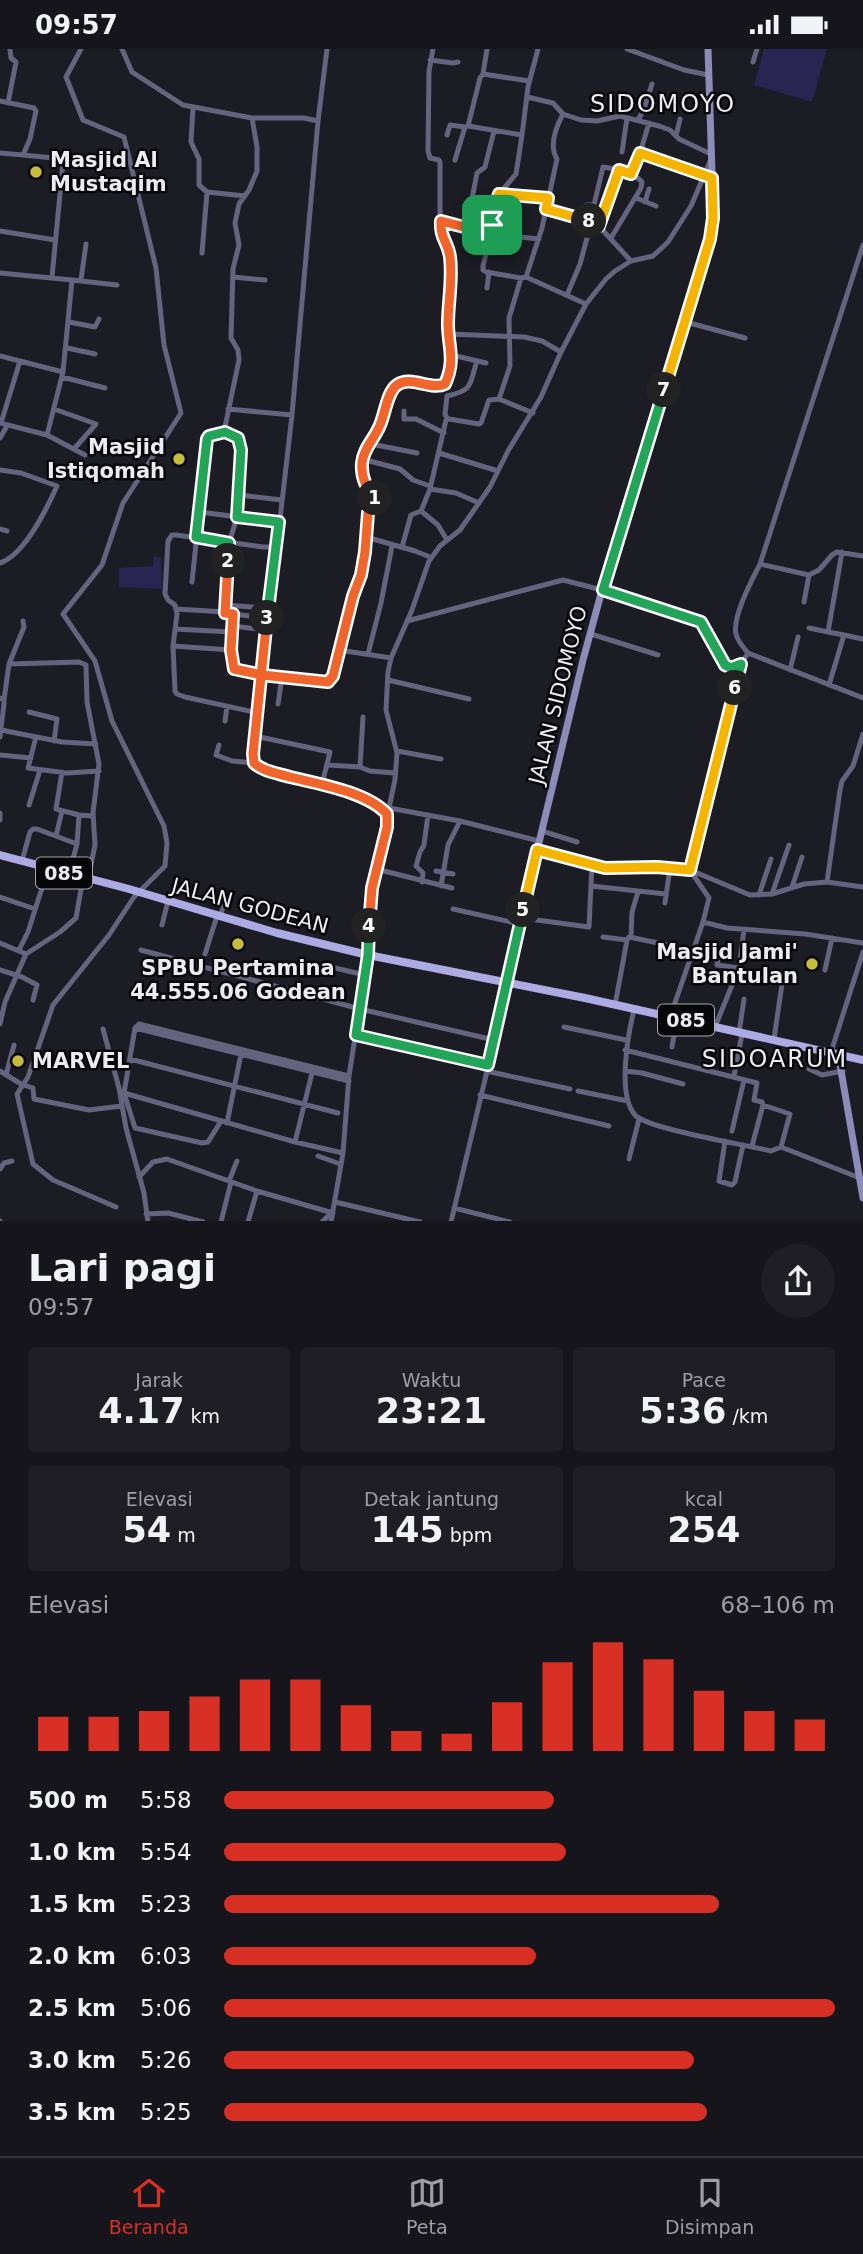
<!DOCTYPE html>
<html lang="id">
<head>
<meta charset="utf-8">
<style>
  body { margin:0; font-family:"DejaVu Sans",sans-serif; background:#1e1e24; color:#f1f3f6; height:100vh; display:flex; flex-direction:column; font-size:26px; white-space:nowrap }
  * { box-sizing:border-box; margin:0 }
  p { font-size:23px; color:#9d9fa3 }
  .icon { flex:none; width:38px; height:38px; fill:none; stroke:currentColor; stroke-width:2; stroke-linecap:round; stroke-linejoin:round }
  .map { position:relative; height:1172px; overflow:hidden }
  .details { display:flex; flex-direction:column; background:#15151b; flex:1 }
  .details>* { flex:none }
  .pin { position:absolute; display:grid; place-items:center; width:60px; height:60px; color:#fff; margin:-30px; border-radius:14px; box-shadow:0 4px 10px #0006 }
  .km { position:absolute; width:35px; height:35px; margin:-18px; border-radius:50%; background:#222; color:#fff; font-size:19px; line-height:35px; text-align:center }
  .round { display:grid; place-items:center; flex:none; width:74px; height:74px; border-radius:37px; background:#1e1e24 }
  .headline { display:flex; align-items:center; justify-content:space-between; height:119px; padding:0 28px }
  h1 { font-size:38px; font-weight:600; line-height:52px }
  .figures { display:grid; grid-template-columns:repeat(3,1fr); gap:10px; height:119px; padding:7px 28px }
  .figures div { display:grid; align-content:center; border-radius:7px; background:#1e1e24; text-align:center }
  .figures b { font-size:35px; font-weight:600 }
  .figures small { font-size:19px; font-weight:400 }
  .figures p { font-size:19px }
  .chart { height:196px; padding:14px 28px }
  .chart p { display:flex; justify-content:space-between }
  .chart svg { width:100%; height:126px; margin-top:7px; stroke:#d93025; stroke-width:6 }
  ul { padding:0 28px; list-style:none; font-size:23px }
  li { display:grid; grid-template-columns:112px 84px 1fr; align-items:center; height:52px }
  li i { height:18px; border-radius:9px; background:#d93025 }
  .status { display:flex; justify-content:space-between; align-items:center; height:49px; padding:0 35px; background:#15151b; direction:ltr }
  .status svg { height:19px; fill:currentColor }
  .tab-bar { display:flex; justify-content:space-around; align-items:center; height:98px; border-top:2px solid #34343a; background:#15151b; font-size:19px; color:#9d9fa3 }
  .tab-bar a { display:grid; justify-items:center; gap:4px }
  .tab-bar .active { color:#d93025 }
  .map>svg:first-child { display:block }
</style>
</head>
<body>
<div class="status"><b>09:57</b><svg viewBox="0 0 49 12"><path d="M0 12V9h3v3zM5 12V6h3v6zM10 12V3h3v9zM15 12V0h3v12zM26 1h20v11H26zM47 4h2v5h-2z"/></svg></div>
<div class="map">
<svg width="863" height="1173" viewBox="0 0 863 1173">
  <rect width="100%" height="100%" fill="#1c1c24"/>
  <!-- green -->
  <path fill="#2a2452" d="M764 0H827L812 53 754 36Z
    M154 507 161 508 162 540 119 538V519L153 517Z"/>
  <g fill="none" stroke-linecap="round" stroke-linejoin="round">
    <!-- minor -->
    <path stroke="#64647f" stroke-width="5" d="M81 0 66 28 83 71 124 88 156 219 164 296 181 364 123 454 102 516 63 565 95 612 112 672 164 777 167 794 165 817 134 848 109 886 53 956 28 1028 17 1045 33 1115 53 1131 116 1158
      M122 0 132 23 183 56 252 69H304L318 72
      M327 0 318 72 292 366 253 705 254 714 265 722C298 729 365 741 387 765V777L372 840 368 906 349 1027 343 1104 331 1173
      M627 0 684 21 708 26
      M430 11 453 14 458 13
      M753 13 757 0
      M483 25 487 0
      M527 48 553 54 563 65 581 71 597 72 620 67 659 77 670 81 679 90 711 105
      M0 52 34 59 36 62 30 90 23 106 0 104
      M8 54 16 13 11 9 10 0
      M193 59 191 93 199 110V136L207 143
      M638 71 644 60 652 35
      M447 86 450 76 465 78
      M522 86 528 38 538 0
      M676 87 680 70
      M622 103 627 69
      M640 104 649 74
      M23 106 54 109 63 114 52 228
      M455 111 465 78 468 77
      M631 126 641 104 712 129
      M499 145 548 149
      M636 149 656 157
      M645 153 649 140
      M546 160 596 174 631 212
      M493 162 473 158 471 155 477 124 485 118 494 82
      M584 170 586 156H594L603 118C616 120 633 123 642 133L641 139 611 189
      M441 172 491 185 539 190
      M599 177 619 121
      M0 182 55 191
      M202 204 207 143 245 147
      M0 224 72 231 63 323 47 386
      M233 228 265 231
      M526 228 586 255
      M521 229 486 223 483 221V217L491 185 493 162 499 145 516 125 522 86 468 77 480 29 483 25 529 32
      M72 231 117 236
      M81 231 86 195
      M487 239 489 223
      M567 246 580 215 587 189 597 175
      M69 273 95 278 99 270
      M686 273 745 289
      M449 285 524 288 542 292 561 303
      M67 299 95 305
      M452 306 486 314
      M0 307 63 323
      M62 328 105 339
      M499 350 533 364
      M54 360 96 375 74 400
      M228 360 292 366
      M404 362V370H416L444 384
      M447 370 445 365 447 347C474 341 469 336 477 312
      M0 374 47 386 85 406
      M1 374 20 312
      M224 383 238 389 241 401 240 439 237 468 229 494 224 556 268 559
      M0 389 7 377
      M371 395 417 404
      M439 404 498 422
      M362 410 400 420 413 431 430 437
      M0 421 21 424 57 437C47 459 25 506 0 514
      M430 440 456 444 479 454
      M240 446 282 451
      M199 463 279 473
      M0 480 7 482
      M366 488 415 502 430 508
      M447 491 438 476 421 462 430 440 446 371 449 370 479 375 481 374 489 351 499 350 510 317 509 269 521 229 526 228 542 179 557 110C549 97 556 78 563 65
      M402 498 411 466 421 462
      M760 515 809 526 819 521 832 506 837 503 863 507
      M192 533 207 390 209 387 224 383 239 311 238 301 231 289 233 220 239 196 235 174 239 155 249 141 257 122V98L252 69
      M804 553 809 526
      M224 556 225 563 233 565 231 601
      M176 560 225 563
      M233 565 267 569
      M407 572 563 531 602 541 701 573 725 616 731 619 740 615
      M232 577 266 581
      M809 579 828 583
      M175 580 231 583
      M591 585 658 606
      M844 586 863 590
      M173 597 231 601 234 620C255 624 313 637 331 631L353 547 361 526 365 503 368 464 376 452 365 435 362 410 364 404 377 386 391 344 397 336 405 333 442 337 447 330 452 306 448 278 450 206 440 185V113L439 111 430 109 428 102 429 22 433 0
      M339 601 391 609
      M748 604 863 649
      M368 605 381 554 392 497
      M9 615 79 613 86 616 87 653 99 715 93 764 95 796 88 830
      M790 621 798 588
      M388 631 469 650
      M829 636 844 586 828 583 842 503
      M0 649 4 651V655L0 688
      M4 651 9 615 24 578 23 572
      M278 655 282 628
      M29 663 57 670 54 692
      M258 664 185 648 177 645 175 642 173 597 177 565 175 556 168 551 165 545 168 492 172 486H176L263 498H276
      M363 668 360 718 370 722 395 724
      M225 672 227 657
      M0 679 6 682 62 693 96 695
      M255 687 330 703 322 735
      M36 688 28 719 67 724 99 722
      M219 696 216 706 232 712 254 714
      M397 702 441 710
      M0 706 31 709
      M328 716 360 718
      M62 723 56 760 79 766 93 767
      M29 756 40 721
      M389 759 395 731 397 704 386 661 388 623 391 609 412 561 429 512 440 497 460 481 490 438 508 402 541 348 561 303 586 255 606 230 615 222 631 212 653 207 668 193 691 157 711 110
      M389 759 460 772 539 792
      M0 764V771
      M542 782 577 793
      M56 787 62 762
      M537 801 605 819 657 818 690 821 750 846 772 845 804 835 827 833 863 838
      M22 812 30 783 33 780H37L77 795
      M376 820 452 839
      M690 821 741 615 748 604C743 598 738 593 736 585 732 568 752 531 760 515L863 196
      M436 822 453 825
      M69 825 77 795 79 766
      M422 833 423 824 416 817 420 803 424 796 428 766
      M827 833 840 741 842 732 853 717 863 685
      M441 837 448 796 460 772
      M591 837 666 845
      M792 838 802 808
      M772 845 789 796
      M759 846 771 810
      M0 848 35 860
      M665 854 670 819
      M453 860 520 875
      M220 868 225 852
      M522 869 589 878 592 815
      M703 873 727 879 805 885 863 894
      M162 876 168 852
      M603 888 627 891
      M631 888 632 863 638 843
      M0 894 26 905
      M742 899H763
      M19 901 28 883 48 820
      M141 901 360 960 494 991
      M205 905 217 867
      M322 916 365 926
      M0 921 22 928 37 936 33 951
      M825 921 832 889
      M615 956 627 891 629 888 668 896 718 911 717 916 739 919
      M634 961C628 985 617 1046 635 1066 647 1080 747 1096 771 1102L781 1098 860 1129
      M670 968 703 873 709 849 692 824
      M0 975 5 953 26 905 60 883 76 869 83 829
      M564 978 626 991
      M715 978 739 919 744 881
      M135 979 124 1044 295 1093 343 1104
      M135 979 139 975 349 1027
      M135 979 349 1032
      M103 980 119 1039 126 1079 144 1144 148 1173
      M739 984 744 950
      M356 986 488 1016
      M774 990 782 935
      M672 998 677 969
      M625 1001 757 1034 754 1051 762 1053 763 1056 752 1097
      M831 1003 863 903
      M130 1010 338 1064
      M809 1020 822 1026 843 1022
      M0 1022 21 1035 33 1039 34 1050 89 1061 122 1057
      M486 1022 570 1040
      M625 1022 642 1024 683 1035
      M6 1026 14 996
      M734 1027 742 985
      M578 1042 628 1052
      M124 1044 135 1079 202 1094 208 1093 221 1072
      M480 1046 609 1077
      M763 1056 790 1065 781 1098
      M227 1074 241 1005
      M732 1082 744 1031
      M725 1092 719 1132 732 1136 735 1133 743 1096
      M295 1093 312 1024
      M318 1107 340 1115
      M629 1110 639 1070
      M0 1120 4 1114 12 1112
      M139 1128 153 1113 167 1110 257 1142 333 1164
      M229 1132 237 1112
      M335 1153 420 1173
      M454 1159 510 1173
      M146 1165 168 1164 203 1173
      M0 1172V1173
      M221 1173 231 1133
      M248 1173 257 1142
      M322 1173 331 1164
      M451 1173 508 934"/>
    <!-- secondary -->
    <path stroke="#8d8cb8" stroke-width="7" d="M508 934 529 835 583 611 602 541 710 190 713 154 708 0
      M838 1004 863 1149"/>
    <!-- primary -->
    <path stroke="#adabe4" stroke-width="8" d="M0 806 129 840 277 884 368 906 585 949 863 1011"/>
  </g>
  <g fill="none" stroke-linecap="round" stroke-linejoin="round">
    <!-- split-1 casing -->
    <g stroke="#fff" stroke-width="14">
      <path id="split-1" d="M375 449C366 438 361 429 362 414 363 400 375 389 380 376 385 365 387 343 397 336 411 326 431 342 445 335 456 311 448 297 448 275 448 253 453 230 450 208 448 193 440 190 441 172L491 185 492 176"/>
    </g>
    <!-- split-2 casing -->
    <g stroke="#fff" stroke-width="14">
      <path id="split-2" d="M228 512 225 564 233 565 231 601 234 620 262 626 328 633 333 627 353 547 361 526 365 503 368 464 376 452 375 449"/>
    </g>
    <!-- split-3 casing -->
    <g stroke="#fff" stroke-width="14">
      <path id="split-3" d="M228 512 229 494 196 488 207 390 209 387 225 383 238 389 241 401 237 468 279 473 267 569"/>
    </g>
    <!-- split-4 casing -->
    <g stroke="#fff" stroke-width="14">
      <path id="split-4" d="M267 569 253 705 254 714C264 723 277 724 290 728 319 735 367 743 387 765V778L372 839 369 877"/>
    </g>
    <!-- split-5 casing -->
    <g stroke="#fff" stroke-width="14">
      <path id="split-5" d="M369 877 368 906 356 986 488 1016 523 861"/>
    </g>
    <!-- split-6 casing -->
    <g stroke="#fff" stroke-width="14">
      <path id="split-6" d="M523 861 537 801 605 819 657 818 690 821 735 639"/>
    </g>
    <!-- split-7 casing -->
    <g stroke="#fff" stroke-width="14">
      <path id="split-7" d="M664 341 603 541 701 573 725 616 731 619 741 615 735 639"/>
    </g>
    <!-- split-8 casing -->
    <g stroke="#fff" stroke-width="14">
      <path id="split-8" d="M589 172 599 177 619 121 631 125 640 104 712 129 713 169 710 190 664 341"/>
    </g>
    <!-- split-9 casing -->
    <g stroke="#fff" stroke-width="14">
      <path id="split-9" d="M492 176 493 162 499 145 548 149 546 160 589 172"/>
    </g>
    <!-- split-1 -->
    <use href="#split-1" stroke="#f0652b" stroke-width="9"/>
    <!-- split-2 -->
    <use href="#split-2" stroke="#f0652b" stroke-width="9"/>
    <!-- split-3 -->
    <use href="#split-3" stroke="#22a559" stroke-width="9"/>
    <!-- split-4 -->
    <use href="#split-4" stroke="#f0652b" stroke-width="9"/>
    <!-- split-5 -->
    <use href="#split-5" stroke="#22a559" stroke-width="9"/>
    <!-- split-6 -->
    <use href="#split-6" stroke="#f5b400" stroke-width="9"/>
    <!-- split-7 -->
    <use href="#split-7" stroke="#22a559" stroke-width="9"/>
    <!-- split-8 -->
    <use href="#split-8" stroke="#f5b400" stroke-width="9"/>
    <!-- split-9 -->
    <use href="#split-9" stroke="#f5b400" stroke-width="9"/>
  </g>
  <!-- markers -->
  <g fill="#c5bc3d" stroke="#07070a" stroke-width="2.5">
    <circle cx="36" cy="123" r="7"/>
    <circle cx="179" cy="410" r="7"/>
    <circle cx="238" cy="895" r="7"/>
    <circle cx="812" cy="915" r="7"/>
    <circle cx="18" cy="1012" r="7"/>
  </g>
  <g text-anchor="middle" stroke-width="5" stroke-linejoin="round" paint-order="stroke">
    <!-- shield labels -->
    <g fill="#07070a" stroke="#a7a7ac" stroke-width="2">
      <rect x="36" y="808.5" width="56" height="31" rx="5"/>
      <rect x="658" y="955.5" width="56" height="31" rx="5"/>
    </g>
    <g font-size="19" font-weight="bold" fill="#ececf2">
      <text x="64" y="831">085</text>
      <text x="686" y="978">085</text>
    </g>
    <!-- poi labels -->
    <g font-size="21" font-weight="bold" fill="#ececf2" stroke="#07070a" text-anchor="start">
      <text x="50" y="118">Masjid Al<tspan x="50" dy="24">Mustaqim</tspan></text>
      <text x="165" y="405" text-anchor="end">Masjid<tspan x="165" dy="24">Istiqomah</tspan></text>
      <text x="798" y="910" text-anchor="end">Masjid Jami'<tspan x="798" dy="24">Bantulan</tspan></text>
      <text x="238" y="926" text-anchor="middle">SPBU Pertamina<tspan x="238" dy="24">44.555.06 Godean</tspan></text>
      <text x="32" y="1019">MARVEL</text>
    </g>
    <!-- street labels -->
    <g font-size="21" fill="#ececf2" stroke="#07070a">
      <text transform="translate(558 646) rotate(-76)" y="7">JALAN SIDOMOYO</text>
      <text transform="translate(250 857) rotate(15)" y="7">JALAN GODEAN</text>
    </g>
    <!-- quarter labels -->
    <g font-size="24" letter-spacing="2" fill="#ececf2" stroke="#07070a">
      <text x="663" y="63">SIDOMOYO</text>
      <text x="775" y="1018">SIDOARUM</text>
    </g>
  </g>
</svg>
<div class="pin" style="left:492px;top:176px;background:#1e9e55"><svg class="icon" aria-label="arrive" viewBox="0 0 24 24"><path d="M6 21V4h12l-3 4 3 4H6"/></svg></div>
<b class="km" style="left:375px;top:449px">1</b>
<b class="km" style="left:228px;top:512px">2</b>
<b class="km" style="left:267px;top:569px">3</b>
<b class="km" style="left:369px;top:877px">4</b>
<b class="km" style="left:523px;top:861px">5</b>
<b class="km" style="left:735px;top:639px">6</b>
<b class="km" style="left:664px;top:341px">7</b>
<b class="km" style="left:589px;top:172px">8</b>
</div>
<section class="details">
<div class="headline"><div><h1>Lari pagi</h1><p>09:57</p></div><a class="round"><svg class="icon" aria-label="share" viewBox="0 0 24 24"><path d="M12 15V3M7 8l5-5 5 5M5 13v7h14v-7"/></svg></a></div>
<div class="figures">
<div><p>Jarak</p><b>4.17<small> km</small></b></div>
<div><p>Waktu</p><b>23:21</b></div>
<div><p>Pace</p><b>5:36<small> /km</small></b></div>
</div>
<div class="figures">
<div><p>Elevasi</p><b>54<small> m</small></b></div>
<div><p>Detak jantung</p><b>145<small> bpm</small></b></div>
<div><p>kcal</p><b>254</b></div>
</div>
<div class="chart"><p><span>Elevasi</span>68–106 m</p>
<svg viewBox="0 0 160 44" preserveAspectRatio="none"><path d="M5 44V32M15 44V32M25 44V30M35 44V25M45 44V19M55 44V19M65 44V28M75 44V37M85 44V38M95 44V27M105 44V13M115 44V6M125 44V12M135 44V23M145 44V30M155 44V33"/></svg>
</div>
<ul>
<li><b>500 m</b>5:58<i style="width:54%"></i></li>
<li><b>1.0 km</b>5:54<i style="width:56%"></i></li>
<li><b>1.5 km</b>5:23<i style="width:81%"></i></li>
<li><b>2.0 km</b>6:03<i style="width:51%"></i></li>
<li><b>2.5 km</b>5:06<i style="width:100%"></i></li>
<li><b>3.0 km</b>5:26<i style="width:77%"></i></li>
<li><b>3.5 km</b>5:25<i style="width:79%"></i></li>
</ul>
</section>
<nav class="tab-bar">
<a class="active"><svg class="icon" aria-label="home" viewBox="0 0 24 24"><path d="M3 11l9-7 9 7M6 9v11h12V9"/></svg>Beranda</a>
<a><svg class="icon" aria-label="map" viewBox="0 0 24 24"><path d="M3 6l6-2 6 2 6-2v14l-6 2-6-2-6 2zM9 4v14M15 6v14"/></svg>Peta</a>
<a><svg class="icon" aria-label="saved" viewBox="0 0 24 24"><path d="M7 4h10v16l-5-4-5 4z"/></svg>Disimpan</a>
</nav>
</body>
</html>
